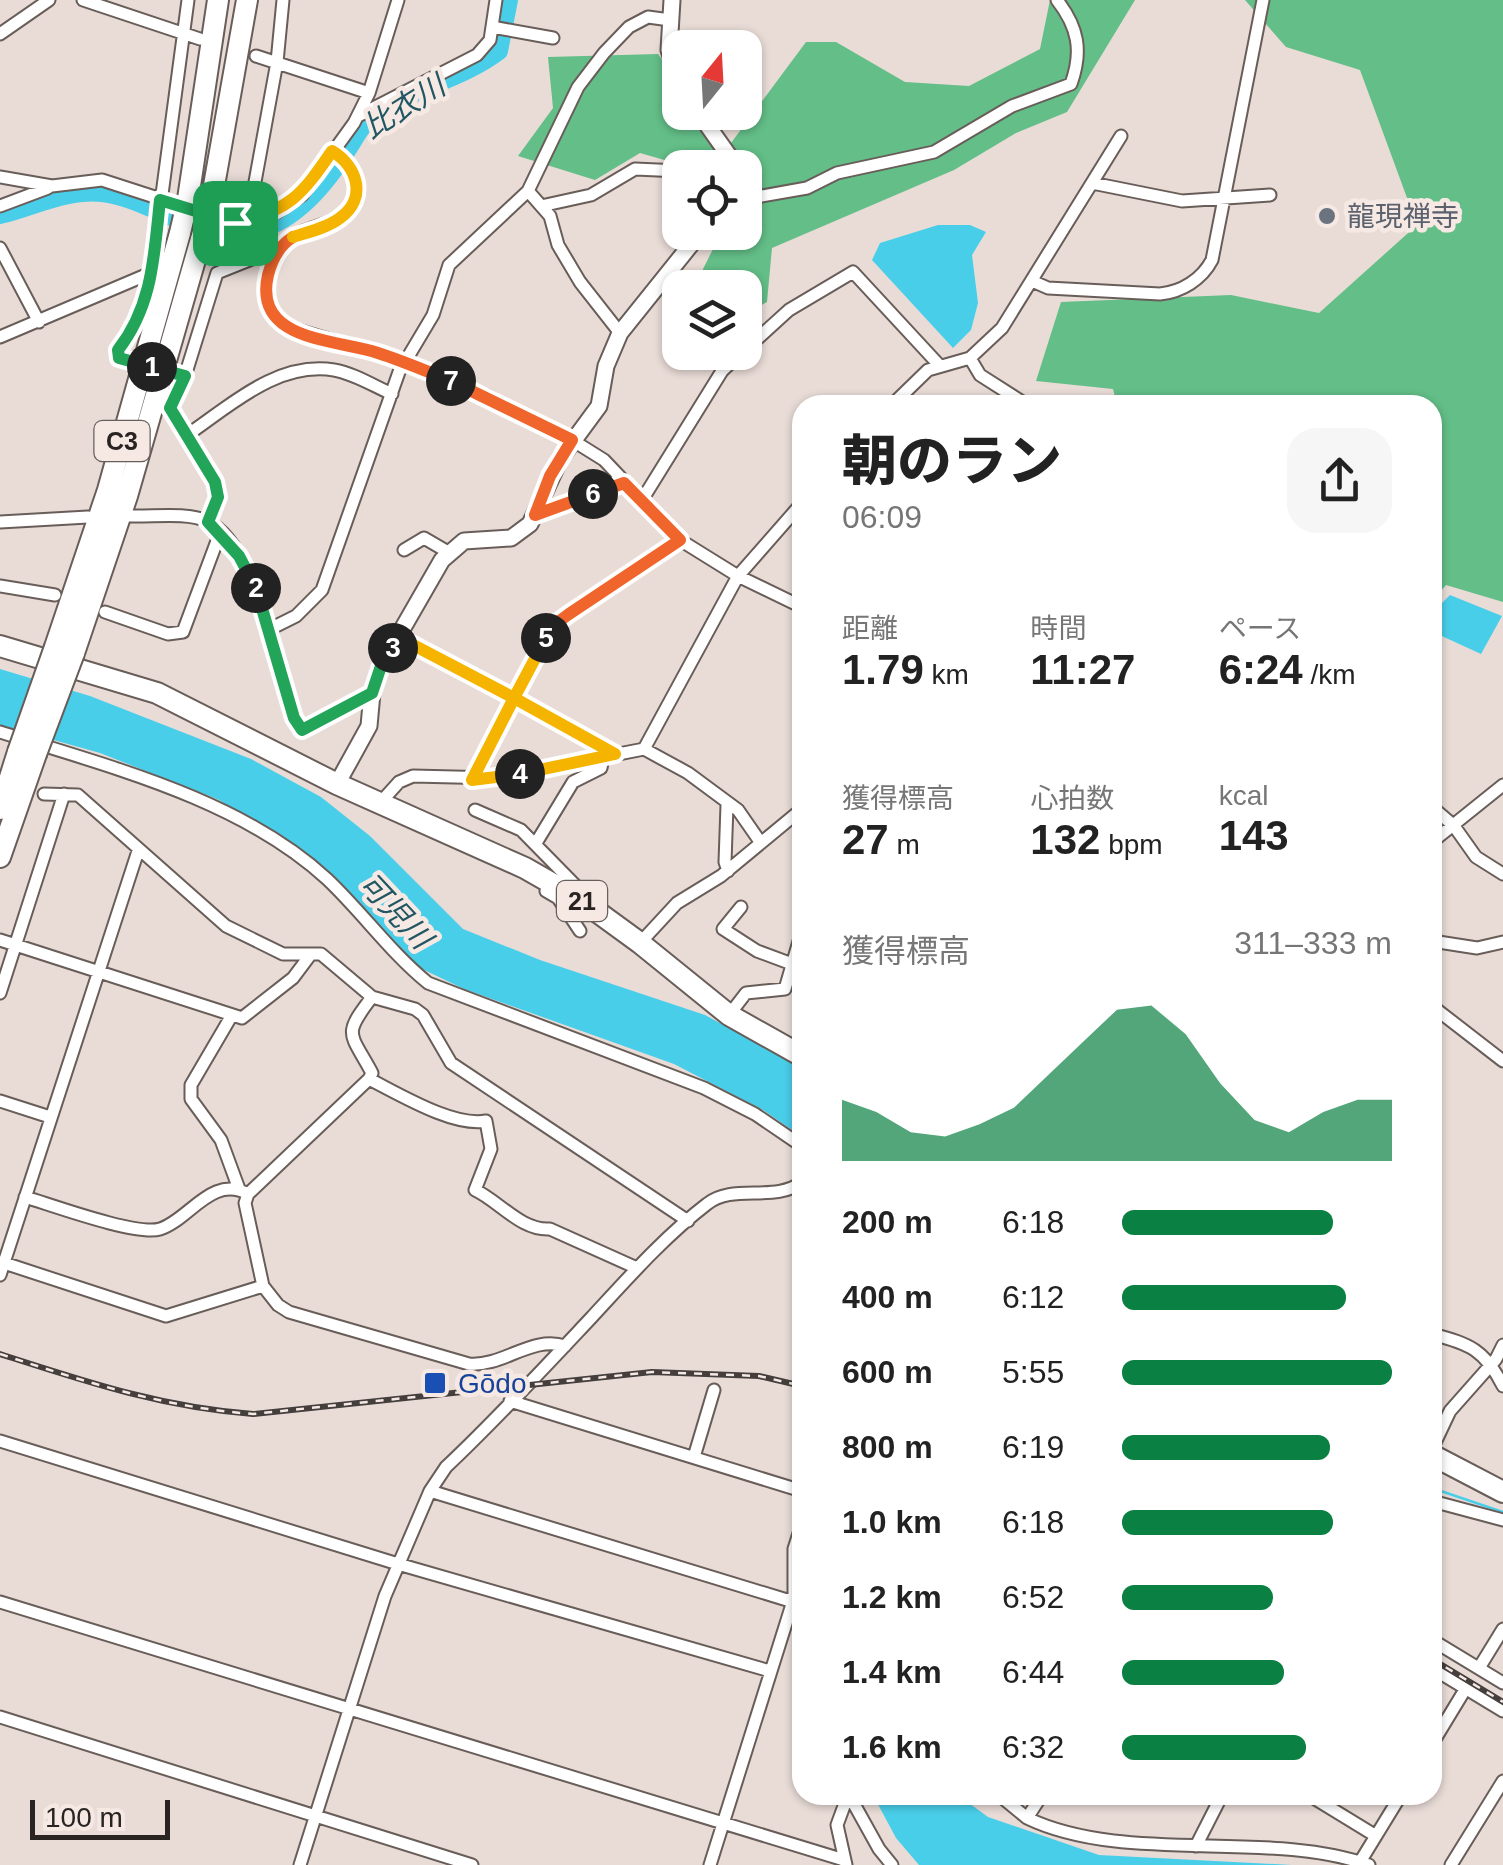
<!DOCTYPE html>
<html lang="ja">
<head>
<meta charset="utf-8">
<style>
  body { margin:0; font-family:Arial,"Noto Sans JP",sans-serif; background:#f6f6f6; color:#222; height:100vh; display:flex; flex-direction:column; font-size:38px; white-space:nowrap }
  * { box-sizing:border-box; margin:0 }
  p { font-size:32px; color:#767676 }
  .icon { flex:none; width:55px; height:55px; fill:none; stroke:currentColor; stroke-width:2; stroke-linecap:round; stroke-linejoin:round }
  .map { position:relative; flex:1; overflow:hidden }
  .panel { position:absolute; left:792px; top:395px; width:650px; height:1410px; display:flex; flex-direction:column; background:#fff; border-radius:30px; box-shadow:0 2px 8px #0004 }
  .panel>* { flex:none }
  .needle { width:65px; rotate:18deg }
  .fabs { position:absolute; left:662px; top:30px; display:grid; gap:20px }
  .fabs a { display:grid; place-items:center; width:100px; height:100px; border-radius:20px; background:#fff; box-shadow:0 2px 8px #0004; font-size:50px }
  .scale { position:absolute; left:30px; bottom:25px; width:140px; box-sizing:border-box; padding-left:10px; border:5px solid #292422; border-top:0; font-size:28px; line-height:35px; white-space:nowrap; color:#292422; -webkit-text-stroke:8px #f6e9e4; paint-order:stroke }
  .pin { position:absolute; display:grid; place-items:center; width:85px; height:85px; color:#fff; margin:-42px; border-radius:20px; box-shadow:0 5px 15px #0006 }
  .km { position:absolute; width:50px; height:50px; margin:-25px; border-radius:50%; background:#222; color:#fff; font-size:28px; line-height:50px; text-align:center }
  .round { display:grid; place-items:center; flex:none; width:105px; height:105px; border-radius:30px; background:#f6f6f6 }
  .head { display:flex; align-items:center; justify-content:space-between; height:170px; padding:0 50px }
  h1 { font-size:55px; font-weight:800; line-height:75px }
  .metrics { display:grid; grid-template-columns:repeat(3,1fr); gap:15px; height:170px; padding:10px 50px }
  .metrics div { display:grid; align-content:center }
  .metrics b { font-size:42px; font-weight:800 }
  .metrics small { font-size:28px; font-weight:400 }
  .metrics p { font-size:28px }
  .chart { height:280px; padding:20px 50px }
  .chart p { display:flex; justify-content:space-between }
  .chart svg { width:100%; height:180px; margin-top:10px; fill:#0b8043; opacity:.7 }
  ul { padding:0 50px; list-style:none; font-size:32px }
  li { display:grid; grid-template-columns:160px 120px 1fr; align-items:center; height:75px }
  li i { height:25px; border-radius:12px; background:#0b8043 }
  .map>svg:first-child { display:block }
</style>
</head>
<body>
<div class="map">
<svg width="1503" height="1865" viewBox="0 0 1503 1865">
  <rect width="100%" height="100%" fill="#e9dcd7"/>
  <!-- forest -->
  <path fill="#63be87" d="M1050 0H1135L1067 112 1016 133 954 170 772 248 767 302 745 314V288L694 287 721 233 745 232V168L689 167 640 153 595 180 518 156 553 108 548 57 658 54 680 84V112L701 113 728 147 806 42H836L905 82 969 86 1040 49Z
    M1245 0H1503V602L1446 585 1433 600 1432 405H1117L1113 389 1036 381 1061 302 1231 295 1319 313 1417 225 1360 70 1286 47Z"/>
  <!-- water -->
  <path fill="#49cee9" d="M938 225H970L986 232 972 255 978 303 971 330 953 348 872 260 880 243Z
    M1450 595 1502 616 1481 654 1433 632V612Z
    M0 669 90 696 251 759 321 797 370 836 463 929 540 960 705 1015 802 1067V1137L763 1110 674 1064 464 989 420 968 357 902 293 844 217 799 100 753 0 725Z
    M873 1795H958L988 1817 1099 1855 1292 1865H919L896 1838Z"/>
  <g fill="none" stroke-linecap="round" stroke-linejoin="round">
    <!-- stream -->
    <path stroke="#49cee9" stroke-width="2.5" d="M1432 1488 1503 1512"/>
    <!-- river -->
    <path stroke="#49cee9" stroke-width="18" d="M0 215C27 209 54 195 82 193 133 187 178 231 229 233 283 237 322 191 348 149 354 141 358 131 365 124 400 90 457 83 499 51L509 0"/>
    <!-- street casing -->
    <g stroke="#685d58" stroke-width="15">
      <path id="street" d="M83 0 200 39
        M492 27 553 38
        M0 34 49 0
        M256 56 369 93
        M358 116 477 55 490 40 496 0
        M332 151C346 159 358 169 357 187 353 229 311 220 287 241 271 255 266 277 265 298L271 313 288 327 404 362 487 396 572 440 604 460 680 540 738 576 802 607
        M0 177 52 186 102 180 235 223 277 212 302 195 354 123 369 93 398 0
        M1092 183 1182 201 1270 195
        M528 191 550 216 558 245 580 282 620 333
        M745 199 807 188 837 173 934 152 1012 106 1071 84C1083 51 1078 27 1057 0
        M0 206 48 188
        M541 206 591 195 635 169 680 171
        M248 220 277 62 283 0
        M0 248 39 322
        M1032 281 1048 288 1160 294C1182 292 1202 279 1212 260L1263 0
        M0 337 153 272
        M745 350 789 310 853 272 940 366
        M970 358 980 375 1027 405
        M131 361 119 358 118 350 135 328 148 299 188 0
        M892 405 928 370 970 358 1002 328 1121 136
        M187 435C230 406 277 361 334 370 353 373 374 386 392 394
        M642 500 722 371 742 352
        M535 515 624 483
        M130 516C153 517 186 512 207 521 256 544 280 669 294 718L302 731 372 693
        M0 522 88 517
        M208 522 218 497 215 481 170 407 185 376 217 273 262 255 273 259
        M404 550 424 538 448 552
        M0 586 55 595
        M105 612 168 634 183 632 220 533
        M270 629 296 616 322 590 399 372 433 315 449 265 528 191 578 87 604 53 629 27 648 17 670 20
        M400 638 615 754
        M0 732C110 767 240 799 327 879 362 912 390 952 428 983L704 1088 755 1114 802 1146
        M644 749 738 576 802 503
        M471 780 554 625 680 540
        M44 794 78 795 226 926 283 954H321L372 997 415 1009 423 1015 451 1063 688 1221
        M380 803 399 782 413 776 496 778 644 749 688 773 738 810 761 843
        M727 805 725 862 728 871
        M1432 807 1454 826 1476 857 1503 874
        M475 810 521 830 579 889
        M1432 842 1503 785
        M536 843 573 782 601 768 603 758
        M546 891 558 898 580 931
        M741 907 723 929 757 951 792 964
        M0 940 242 1018 293 978 311 954
        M1432 941 1477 948 1503 942
        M640 943 677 903 721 876 802 809
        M0 993 64 794
        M1432 1006 1503 1061
        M232 1015 191 1085V1099L221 1140 239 1189
        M729 1015 746 993 785 989 802 931
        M369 1079 372 1073C350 1032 342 1036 372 997
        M0 1101 50 1117
        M486 1121C453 1127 399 1094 369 1079L248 1194 245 1203 263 1286 278 1305 289 1312 469 1364C503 1367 532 1335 565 1346
        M486 1121 491 1149 475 1190C499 1201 521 1231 550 1229L637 1268
        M25 1197C52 1205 136 1236 160 1229 189 1220 212 1174 248 1194
        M1 1262 166 1316 263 1286
        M0 1275 138 851
        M1432 1334C1470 1344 1485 1350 1503 1386
        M510 1401 802 1491
        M0 1441 398 1564 770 1671
        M1432 1449 1450 1411 1496 1359 1503 1345
        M694 1457 714 1390
        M430 1491 787 1600 794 1598
        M1432 1501 1503 1520
        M794 1598 802 1621
        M0 1602 844 1860
        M1432 1640 1503 1683
        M1432 1668 1503 1711
        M1479 1668 1503 1629
        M0 1717 472 1865
        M1432 1744 1466 1688
        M849 1795 879 1849 892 1865
        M999 1795 1027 1818
        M1042 1795 1027 1818C1125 1865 1267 1829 1369 1865
        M1309 1795 1376 1836
        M1196 1846 1222 1795
        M1360 1862 1401 1795
        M300 1865 385 1596 430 1491 446 1467C495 1421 545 1367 591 1318 628 1278 664 1237 707 1204 733 1183 775 1203 802 1182
        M710 1865 794 1598V1549L802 1524
        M846 1865 837 1825 848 1795
        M1451 1865 1503 1781"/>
    </g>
    <!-- secondary casing -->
    <g stroke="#685d58" stroke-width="19">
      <path id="secondary" d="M672 0 669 50 680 85
        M698 112 732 160V168
        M337 784 369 726 372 693 381 666 442 560 464 541 511 538 530 524 560 459 599 406 606 366 620 333 701 232"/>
    </g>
    <!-- highway casing -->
    <g stroke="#685d58" stroke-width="24">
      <path id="highway" d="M188 199 218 0
        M210 208 247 0
        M0 646 157 693 337 784 525 868 581 900 640 943 729 1015 802 1056
        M55 647 108 490 180 233
        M74 653 127 496 201 239
        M0 809 18 752
        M0 857 36 754
        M1432 1455 1503 1492"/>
    </g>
    <!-- street -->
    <use href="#street" stroke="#fff" stroke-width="11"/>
    <!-- secondary -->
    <use href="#secondary" stroke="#fff" stroke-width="15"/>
    <!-- highway -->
    <use href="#highway" stroke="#fff" stroke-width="20"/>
    <!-- rail casing -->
    <g stroke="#443e3c" stroke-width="6">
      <path id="rail" d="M0 1354C87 1382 161 1407 253 1414L652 1372 759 1376 802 1386
        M1432 1659 1503 1702"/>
    </g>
    <!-- rail -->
    <use href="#rail" stroke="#f6e9e4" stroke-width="2.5" stroke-dasharray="8" stroke-linecap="butt"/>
    <!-- street-bridge casing -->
    <g stroke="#685d58" stroke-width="15" stroke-linecap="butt">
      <path id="street-bridge" d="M131 361 185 376"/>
    </g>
    <!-- highway-bridge casing -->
    <g stroke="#685d58" stroke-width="24" stroke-linecap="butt">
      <path id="highway-bridge" d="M180 233 188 199
        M201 239 210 208
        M18 752 55 647
        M36 754 74 653"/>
    </g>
    <!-- street-bridge -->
    <use href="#street-bridge" stroke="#fff" stroke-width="11"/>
    <!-- highway-bridge -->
    <use href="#highway-bridge" stroke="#fff" stroke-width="20"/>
  </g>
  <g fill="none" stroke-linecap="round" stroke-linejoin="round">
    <!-- split-1 casing -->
    <g stroke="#fff" stroke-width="20">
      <path id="split-1" d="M152 367 119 358 118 350C153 305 154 255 160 200L235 223"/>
    </g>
    <!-- split-2 casing -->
    <g stroke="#fff" stroke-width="20">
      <path id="split-2" d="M152 367 185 376 170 408 215 482 218 497 208 522 239 556 256 588"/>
    </g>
    <!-- split-3 casing -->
    <g stroke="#fff" stroke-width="20">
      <path id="split-3" d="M256 588 294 718 302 730 372 693 381 666 393 648"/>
    </g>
    <!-- split-4 casing -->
    <g stroke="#fff" stroke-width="20">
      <path id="split-4" d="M393 648 400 638 514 698 472 780 520 774"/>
    </g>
    <!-- split-5 casing -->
    <g stroke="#fff" stroke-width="20">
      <path id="split-5" d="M520 774 615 754 514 698 546 638"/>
    </g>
    <!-- split-6 casing -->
    <g stroke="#fff" stroke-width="20">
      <path id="split-6" d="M546 638 554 625 569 614 680 540 624 483 593 494"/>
    </g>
    <!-- split-7 casing -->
    <g stroke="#fff" stroke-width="20">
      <path id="split-7" d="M451 381 572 440 550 476 535 515 593 494"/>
    </g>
    <!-- split-8 casing -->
    <g stroke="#fff" stroke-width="20">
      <path id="split-8" d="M293 237C280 245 272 259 268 275 253 341 334 339 378 353 403 361 426 371 451 381"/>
    </g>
    <!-- split-9 casing -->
    <g stroke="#fff" stroke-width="20">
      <path id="split-9" d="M235 223C289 211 302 195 332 151 357 166 368 198 340 218 327 228 308 232 293 237"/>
    </g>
    <!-- split-1 -->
    <use href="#split-1" stroke="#22a559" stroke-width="12"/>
    <!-- split-2 -->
    <use href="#split-2" stroke="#22a559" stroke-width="12"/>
    <!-- split-3 -->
    <use href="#split-3" stroke="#22a559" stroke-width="12"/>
    <!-- split-4 -->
    <use href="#split-4" stroke="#f5b400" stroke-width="12"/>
    <!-- split-5 -->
    <use href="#split-5" stroke="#f5b400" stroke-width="12"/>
    <!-- split-6 -->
    <use href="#split-6" stroke="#f0652b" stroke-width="12"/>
    <!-- split-7 -->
    <use href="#split-7" stroke="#f0652b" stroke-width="12"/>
    <!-- split-8 -->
    <use href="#split-8" stroke="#f0652b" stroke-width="12"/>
    <!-- split-9 -->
    <use href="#split-9" stroke="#f5b400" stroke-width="12"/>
  </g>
  <!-- markers -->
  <circle fill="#6b7280" stroke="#f6e9e4" stroke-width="4" cx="1327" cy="216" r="10"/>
  <rect fill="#1a4fb4" stroke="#f6e9e4" stroke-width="4" x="423" y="1371" width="24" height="24" rx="5"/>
  <g text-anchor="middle" stroke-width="9" stroke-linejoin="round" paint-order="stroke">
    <!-- shield labels -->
    <g fill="#f6e9e4" stroke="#665f5c" stroke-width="2.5">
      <rect x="94.5" y="421" width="55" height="40" rx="8"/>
      <rect x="557" y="881" width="50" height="40" rx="8"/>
    </g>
    <g font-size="25" font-weight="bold" fill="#292422">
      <text x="122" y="450">C3</text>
      <text x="582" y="910">21</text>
    </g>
    <!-- worship labels -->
    <g font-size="28" fill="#5b616d" stroke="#f6e9e4" text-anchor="start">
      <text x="1347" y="226">龍現禅寺</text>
    </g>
    <!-- transit labels -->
    <g font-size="28" fill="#164399" stroke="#f6e9e4" text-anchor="start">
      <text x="458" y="1393">Gōdo</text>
    </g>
    <!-- water labels -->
    <g font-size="30" font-style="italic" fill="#205762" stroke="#f6e9e4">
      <text transform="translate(404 107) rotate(-32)" y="10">比衣川</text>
      <text transform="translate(395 911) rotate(47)" y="10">可児川</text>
    </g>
  </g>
</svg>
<div class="fabs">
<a><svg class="needle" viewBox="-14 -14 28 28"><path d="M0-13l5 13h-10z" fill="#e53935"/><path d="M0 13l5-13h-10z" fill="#767676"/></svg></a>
<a><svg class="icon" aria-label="locate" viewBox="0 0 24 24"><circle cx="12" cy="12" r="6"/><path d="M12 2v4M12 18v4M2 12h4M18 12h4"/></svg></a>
<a><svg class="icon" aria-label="layers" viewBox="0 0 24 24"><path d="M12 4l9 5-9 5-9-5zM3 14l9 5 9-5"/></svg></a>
</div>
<div class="scale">100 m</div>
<div class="pin" style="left:235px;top:223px;background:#1e9e55"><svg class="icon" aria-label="arrive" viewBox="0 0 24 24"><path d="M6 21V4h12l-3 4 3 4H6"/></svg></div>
<b class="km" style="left:152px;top:367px">1</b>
<b class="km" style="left:256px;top:588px">2</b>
<b class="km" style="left:393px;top:648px">3</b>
<b class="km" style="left:520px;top:774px">4</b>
<b class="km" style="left:546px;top:638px">5</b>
<b class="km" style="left:593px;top:494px">6</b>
<b class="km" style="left:451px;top:381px">7</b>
<section class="panel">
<div class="head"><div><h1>朝のラン</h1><p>06:09</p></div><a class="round"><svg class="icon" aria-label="share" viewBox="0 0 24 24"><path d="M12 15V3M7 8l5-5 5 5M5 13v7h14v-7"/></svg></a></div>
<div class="metrics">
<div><p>距離</p><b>1.79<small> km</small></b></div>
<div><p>時間</p><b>11:27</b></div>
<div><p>ペース</p><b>6:24<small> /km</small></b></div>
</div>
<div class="metrics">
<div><p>獲得標高</p><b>27<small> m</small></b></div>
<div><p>心拍数</p><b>132<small> bpm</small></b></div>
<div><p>kcal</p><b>143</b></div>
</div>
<div class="chart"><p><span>獲得標高</span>311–333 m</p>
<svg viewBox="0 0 160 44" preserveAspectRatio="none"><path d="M0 44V29L10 32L20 37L30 38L40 35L50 31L60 23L70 15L80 7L90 6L100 13L110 25L120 34L130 37L140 32L150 29L160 29V44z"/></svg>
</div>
<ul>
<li><b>200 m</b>6:18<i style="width:78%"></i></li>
<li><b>400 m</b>6:12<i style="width:83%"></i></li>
<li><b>600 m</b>5:55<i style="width:100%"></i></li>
<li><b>800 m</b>6:19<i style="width:77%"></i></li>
<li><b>1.0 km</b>6:18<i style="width:78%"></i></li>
<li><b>1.2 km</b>6:52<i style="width:56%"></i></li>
<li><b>1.4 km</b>6:44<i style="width:60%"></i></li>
<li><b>1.6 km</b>6:32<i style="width:68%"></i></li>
</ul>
</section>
</div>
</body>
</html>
